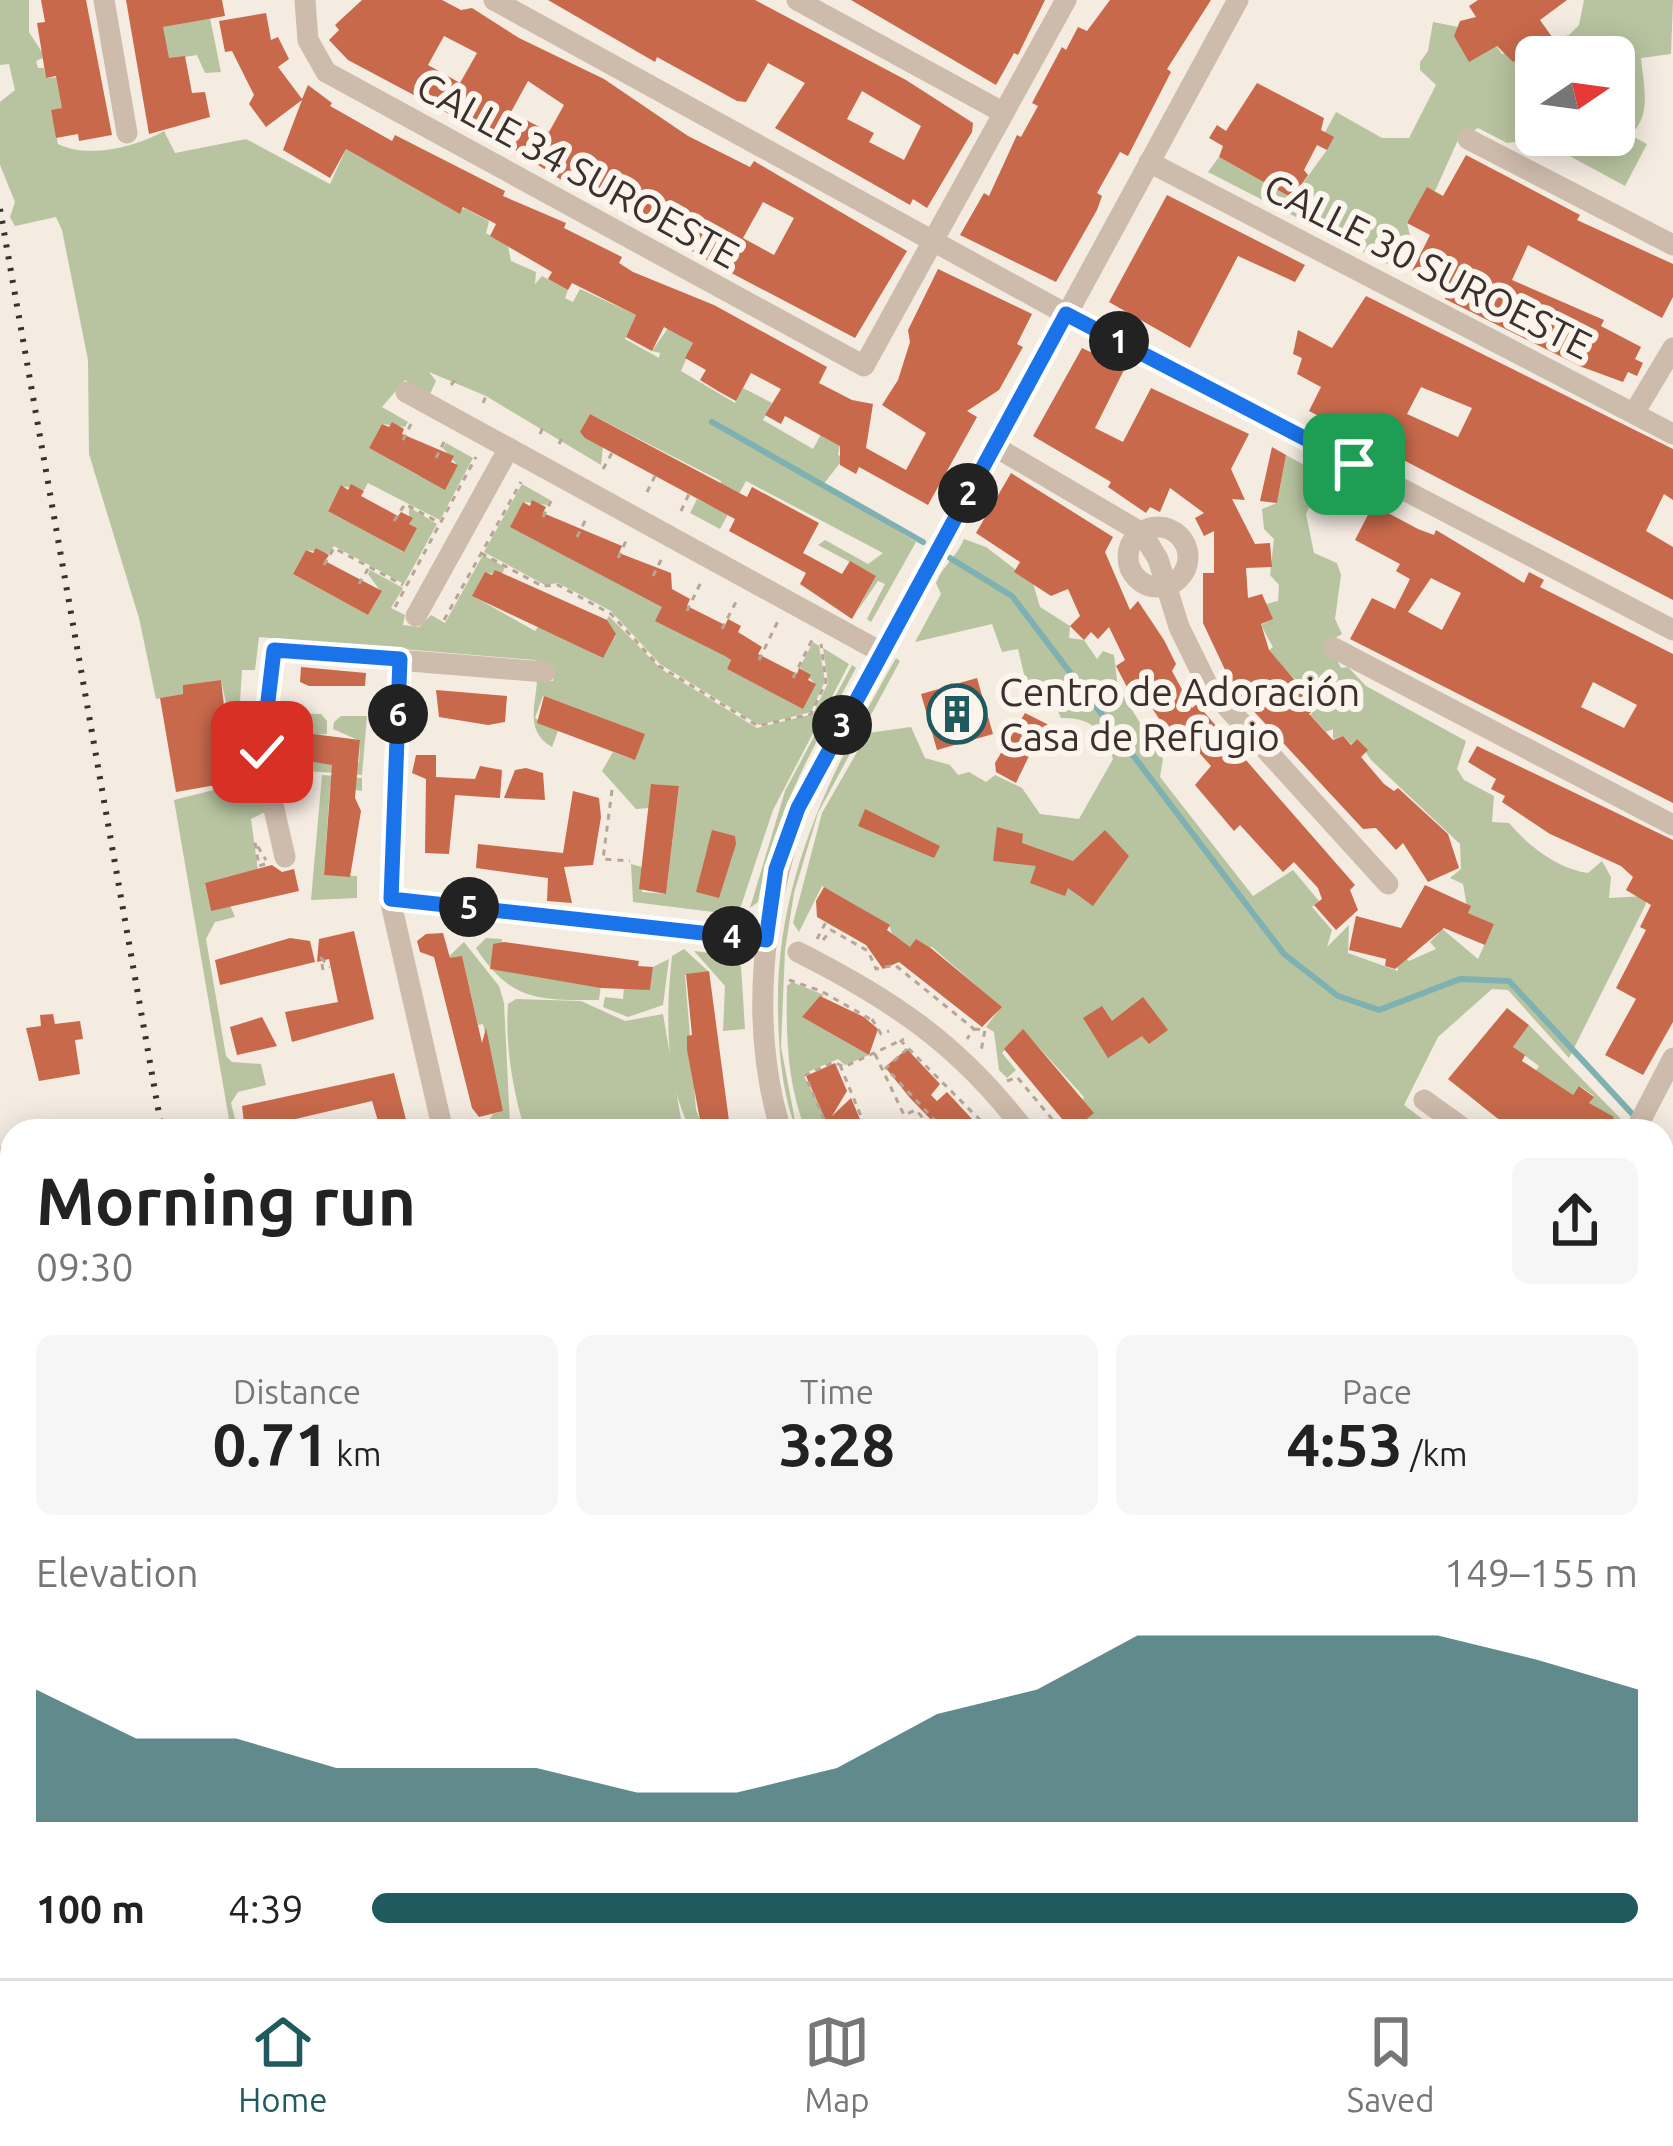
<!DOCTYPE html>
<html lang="en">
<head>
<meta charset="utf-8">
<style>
  body { margin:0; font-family:Ubuntu,sans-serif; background:#f6f6f6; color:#222; height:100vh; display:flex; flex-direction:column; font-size:45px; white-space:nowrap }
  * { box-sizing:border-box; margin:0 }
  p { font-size:39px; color:#767676 }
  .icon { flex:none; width:66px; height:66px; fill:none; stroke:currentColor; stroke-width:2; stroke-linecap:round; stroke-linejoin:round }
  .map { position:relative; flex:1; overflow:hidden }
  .sheet { position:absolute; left:0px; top:1119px; width:1674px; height:861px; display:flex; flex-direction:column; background:#fff; border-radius:36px 36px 0 0; box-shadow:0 6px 30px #0003 }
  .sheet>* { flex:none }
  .needle { width:78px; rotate:77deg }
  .tools { position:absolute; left:1515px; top:36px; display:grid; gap:24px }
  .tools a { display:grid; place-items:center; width:120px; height:120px; border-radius:18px; background:#fff; box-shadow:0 6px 30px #0003; font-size:60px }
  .pin { position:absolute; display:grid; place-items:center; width:102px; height:102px; color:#fff; margin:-51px; border-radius:24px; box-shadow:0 6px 18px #0006 }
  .km { position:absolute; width:60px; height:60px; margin:-30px; border-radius:50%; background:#222; color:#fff; font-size:33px; line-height:60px; text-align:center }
  .round { display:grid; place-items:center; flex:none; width:126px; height:126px; border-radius:18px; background:#f6f6f6 }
  .headline { display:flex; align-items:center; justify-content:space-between; height:204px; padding:0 36px }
  h1 { font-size:66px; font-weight:700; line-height:90px }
  .metrics { display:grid; grid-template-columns:repeat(3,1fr); gap:18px; height:204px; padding:12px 36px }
  .metrics div { display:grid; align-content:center; border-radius:18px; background:#f6f6f6; text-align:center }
  .metrics b { font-size:60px; font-weight:700 }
  .metrics small { font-size:33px; font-weight:400 }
  .metrics p { font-size:33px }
  .chart { height:336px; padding:24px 36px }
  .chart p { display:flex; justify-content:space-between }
  .chart svg { width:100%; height:216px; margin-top:12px; fill:#1f5a5e; opacity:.7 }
  ul { padding:0 36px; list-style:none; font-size:39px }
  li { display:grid; grid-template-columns:192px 144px 1fr; align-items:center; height:90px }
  li i { height:30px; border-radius:15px; background:#1f5a5e }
  .dock { display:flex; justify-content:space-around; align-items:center; height:168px; border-top:3px solid #e0e0e0; background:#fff; font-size:33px; color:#767676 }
  .dock a { display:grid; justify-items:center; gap:6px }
  .dock .selected { color:#1f5a5e }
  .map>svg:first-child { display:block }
</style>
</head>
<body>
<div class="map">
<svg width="1673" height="1978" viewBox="0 0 1673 1978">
  <rect width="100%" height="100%" fill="#f4ebe1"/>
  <!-- green -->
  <path fill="#b8c4a0" d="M0 0H29V32L45 57 36 61 38 68H44L46 78 62 77 60 98 69 97 75 106 51 111 58 144C88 159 136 147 164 131L175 153 246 139 330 184 346 149 459 213 464 208 489 221 486 233 508 246 511 261 536 272 535 284 542 276 568 290 565 298 573 302 580 289 636 315 625 339 659 358 660 353 652 351 668 328 688 333 685 339 693 343 681 371 735 403 743 388 772 403 763 420 813 449 841 398 848 400 838 455 844 458 822 486 916 542 871 622 867 619 885 584 878 581 856 613 876 576 818 545 825 540 868 564 883 553 746 481 720 529 690 513 697 499 715 508 721 481 590 414 581 431 603 447 601 465 486 396 429 372 436 381 430 394 405 380 382 407 408 422 405 427 382 424 369 448 419 476 458 466 443 448 446 443 473 458 440 520 368 483 364 490 341 486 328 510 403 552 416 528 409 524V507L437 524 404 584 334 546 329 554 306 550 293 574 368 615 381 592 368 574 370 570 403 588 391 608 405 615 403 625 419 627 431 615 445 623 483 555 505 567 502 574 485 573 473 596 535 631 540 624 602 658 616 635 605 622 609 616 661 669 757 728 813 714 828 683 823 648 849 664 773 810 738 915 633 902 631 864 642 867V892L666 894 679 787 654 784 649 808 636 809 602 771 613 752 632 759 644 734 543 696 535 718 558 731 552 747C524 731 536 704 537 681H553L555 669 534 660 259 637 255 670H242L239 717 230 721 221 680 184 685 183 694 156 699 139 618 89 454 88 360 62 230 56 217 15 226 10 217 15 202 0 165V102L15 90 9 64 0 65Z
    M1584 0H1673L1671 54 1641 58C1643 84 1653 115 1630 135L1647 144 1625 186 1553 147 1559 135H1614V57H1536V127L1523 141 1507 143 1478 128 1458 140 1435 191 1427 188 1407 223 1411 240 1401 271 1208 172 1219 157 1292 198 1327 150 1325 132 1336 112 1382 138H1409L1436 85 1420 70V62L1428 51 1433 22 1458 27 1469 61 1494 43 1502 54 1569 35 1579 25Z
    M210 18 221 72 205 73 197 55 140 64 163 27Z
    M1286 455 1324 476 1306 514 1314 553 1337 563 1341 575 1335 619 1342 634 1328 642 1341 668 1348 667 1366 686 1466 741 1457 769 1464 780 1494 796 1492 822 1509 823C1527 844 1555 868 1588 873L1602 861 1611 877 1609 898 1645 896 1646 904 1569 1058 1508 990 1492 989 1438 1037 1404 1105 1429 1124 1424 1131H1069L1084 1097 1023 1030 1002 1053 1016 1070 1007 1078 999 1070 994 1032 986 1027 1001 1007 932 947 901 959 889 925 822 886 799 932 793 923 822 813 868 733 911 727 925 758 950 765 958 775 969 772 986 782 995 775 1022 788 1040 814 1079 819 1113 759C1105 732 1092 717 1061 718L1052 697 1041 692 1036 702 1030 699 1018 649 1002 652 992 624 915 642 941 594 936 583C943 565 957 557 964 539L986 547 1033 583 1040 607 1070 626 1069 638 1084 640 1097 659 1103 651 1114 655 1118 688 1163 759 1160 777 1253 896 1293 870 1319 901 1312 907 1332 930 1327 947 1349 925 1348 953 1398 971 1396 950 1409 961 1436 949 1430 942 1439 933 1421 911 1478 959 1494 924 1468 913 1463 884 1450 878 1461 869 1460 844 1371 760 1357 739 1351 744 1343 736 1333 739V729L1326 732 1312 717 1307 720 1317 706 1305 693H1286L1297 681 1267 652 1273 647 1261 625 1272 619 1266 604 1278 601 1279 585 1270 575 1274 539 1264 529 1262 509 1277 503Z
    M522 484 550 500 547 505 523 502 511 526 656 601 726 654 731 660 727 669 777 695 815 684 800 667 813 642 819 646 825 681 811 712 759 725 660 664 611 611 558 583 545 585 484 552Z
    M896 658 900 661 818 813 794 893 785 950 781 1047 797 1131C782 1094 779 1053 778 1013 775 878 831 772 896 658Z
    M852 665 856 668C816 742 772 817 758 902L750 908 785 791Z
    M292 713 321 714 327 721V734L297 736 296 759 359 763 360 741 333 729 334 722 341 716H367L362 775 294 770Z
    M322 775 362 778V791L330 786 324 875 357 876V898L311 900Z
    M257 779 265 812 251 819 258 871 205 884 211 911 230 905 235 917 215 922 206 939 226 1056 232 1062 261 1064 266 1085 238 1092 231 1103 238 1131H231L174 800Z
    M486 938 502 939 501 945 493 944 490 969 601 984 599 1000C540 1000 511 1002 476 948Z
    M464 942 499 986 504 1003 510 1124 483 1130 493 1114 503 1111 483 1024 478 1025 462 957 445 960Z
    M684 949 708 971 685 975 696 1110 702 1125 729 1121 735 1131H692C664 1084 666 1009 672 956Z
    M694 951 728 955 741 966 745 1029 723 1031 725 986Z
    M669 959 663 1005 628 1017 603 1007 605 997 623 999 624 987 650 990 653 967Z
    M792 982 824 995 802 1017 869 1055 845 1065 838 1059 803 1074 833 1131H806C787 1084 786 1036 787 986Z
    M516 999 581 1001 625 1021 663 1014 683 1131H525C513 1091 505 1046 508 1004Z
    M1529 1025 1622 1120 1619 1126 1589 1103 1594 1096 1580 1086 1567 1102 1566 1091 1546 1077 1532 1096 1524 1087 1539 1066 1513 1047Z"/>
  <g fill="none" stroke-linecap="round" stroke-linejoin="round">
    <!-- stream -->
    <path stroke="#7fb0b2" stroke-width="6" d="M712 422 923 542
      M950 558 1012 596 1284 954 1338 996 1379 1010 1460 979 1509 981 1636 1118
      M1662 1147 1673 1159"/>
  </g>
  <!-- building -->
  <path fill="#c8694b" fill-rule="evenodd" d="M41 0H86L112 135 79 141 78 134 56 138 51 110 62 108 56 76 46 78 37 23 45 22Z
    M126 0H222L225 16 163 27 169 58 185 56 192 93 205 92 210 117 149 134Z
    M362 0H442L461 10 472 8 519 38 604 79 688 136 750 167 754 161 907 251 855 338 701 257 663 232 665 228 625 206 627 202 588 182 584 190 574 188 502 142 348 60 329 40 339 30 335 25ZM444 36 477 53 460 83 428 65ZM528 81 564 105 549 132 511 112ZM763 202 794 218 774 255 743 238Z
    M548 0H755L906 80 973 123 972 132 927 208 913 199 910 205 775 128 805 83 768 63 746 102 737 101 657 57 655 62ZM862 91 921 126 904 160 869 142 874 133 847 119Z
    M851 0H1045L1018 55 1014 53 996 85Z
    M1110 0H1211L1167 69 1171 72 1128 156 1120 152 1097 193 1102 196 1097 210 1056 282 960 235 984 193 989 196 1017 135 1021 137 1038 106 1032 103 1062 47 1066 50 1078 27 1087 31Z
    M1478 0H1567L1540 20 1552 37 1538 47 1513 62 1497 46 1469 62 1454 36 1460 21 1476 17 1469 6Z
    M266 13 271 40 278 37 289 59 278 67 302 99 308 85 332 103 330 106 392 141 395 135 505 191 503 196 566 223 564 228 622 257 619 263 633 272 714 305 827 367 819 383 852 400 873 404 866 448 906 470 926 433 882 405 898 380 910 342 908 330 938 269 1032 314 1017 344 1023 347 999 390 967 411 977 417 928 505 859 467 856 474 840 465V446L785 416 781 424 765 415 781 389 751 373 736 401 718 391 700 380 706 370 685 358 693 343 664 327 652 351 626 337 636 315 572 283 568 290 548 279 552 272 490 236 496 224 463 207 460 214 346 149 330 178 283 150 302 100 266 127 249 104 254 95 232 51 225 52 219 21Z
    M1257 83 1324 118 1321 130 1334 137 1327 150 1317 145 1304 170 1308 175 1292 198 1219 157 1223 146 1209 138 1217 125 1226 131Z
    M1466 155 1580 215 1577 220 1673 264V297L1662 318 1528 245 1512 280 1604 320 1601 326 1641 347 1635 359 1643 363 1637 376 1628 372 1623 382 1582 367 1445 299 1448 291 1412 271 1430 235 1407 223 1427 187 1443 196Z
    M1167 195 1305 265 1295 282 1238 256 1190 348 1109 302Z
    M1366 296 1673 449V500L1664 494 1646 531 1673 547V600L1309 411 1321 387 1297 374 1302 358 1293 354 1298 330 1332 348ZM1421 387 1472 408 1458 437 1407 414Z
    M1082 348 1125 368 1095 428 1123 442 1151 388 1249 434 1231 469 1245 500 1232 499 1255 544 1270 543 1272 567 1246 568 1248 598 1262 594 1273 619 1261 624 1269 650 1317 706 1309 714 1333 740 1343 736 1351 745 1357 739 1368 750 1361 757 1384 784 1394 791 1398 788 1448 834 1459 868 1428 882 1403 843 1396 850 1376 828 1363 829 1235 691 1203 623V573H1214V531L1204 536 1195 518 1204 513 1170 488 1160 512 1150 507 1146 513 1108 487 1111 482 1033 436Z
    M590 414 747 497 752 487 819 523 803 553 842 574 850 561 876 576 852 619 800 584 806 573 729 531 735 519 585 438 580 432Z
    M392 422 404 429 402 434 454 456 451 462 458 465 445 490 369 448 382 424 389 427Z
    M1272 447 1286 455 1277 503 1260 501Z
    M1011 473 1113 537 1105 552 1130 610 1138 601 1164 640 1176 664 1172 671 1192 708 1197 704 1355 885 1350 890 1358 910 1336 930 1314 905 1322 899 1318 888 1294 862 1283 872 1240 825 1234 831 1195 785 1211 766 1187 739 1171 754 1158 740 1167 731 1137 685 1128 689 1116 666 1125 660 1109 627 1098 639 1091 632 1084 640 1070 626 1080 616 1068 589 1051 596 1014 572 1020 562 976 533Z
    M351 484 364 491 361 496 398 516 401 512 413 518 409 524 417 528 404 552 328 511 341 485 348 490Z
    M532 500 546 507 543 513 622 546 619 553 671 573 672 589 690 599 687 606 725 625 728 619 741 626 738 632 762 647 758 654 797 674 799 668 811 675 808 680 816 684 803 709 727 669 731 660 725 656 655 621 662 607 510 527 523 502 530 506Z
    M1373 505 1418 529 1434 535 1436 530 1524 583 1529 572 1544 580 1540 587 1673 654V803L1350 639 1372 598 1395 609 1410 579 1396 571 1400 564 1355 540ZM1431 578 1461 593 1442 630 1408 612ZM1593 682 1637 705 1624 728 1581 707Z
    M316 548 329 555 325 561 382 591 368 615 293 574 306 550 313 553Z
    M495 570 607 620 616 634 603 658 472 596 485 572 492 575Z
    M301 667 366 673 365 686H309L300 682Z
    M977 678 993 734 937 750 921 694Z
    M221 680 233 782 176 792 160 698 183 694V685Z
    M436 690 507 696 505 722 488 725 439 717Z
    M544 696 645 734 635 760 537 723Z
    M1025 713 1051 726 1040 733 1016 783 996 772 995 763Z
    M305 733 360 740 355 798 361 811 350 877 324 875 332 765 296 759 297 736Z
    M1477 746 1673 840V1022L1643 1075 1605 1055 1636 999 1616 988 1646 930 1640 927 1651 905 1626 890 1633 877 1621 866 1550 834 1502 802 1505 796 1491 789 1496 779 1468 762Z
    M416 755H436V777L475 779 480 766 502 770 500 798 455 795 449 854 425 853 426 779 412 773Z
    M526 768 543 773 545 800 504 798 515 770Z
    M651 784 679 786 666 894 639 889Z
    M573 791 599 798 601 817 593 865 564 867 572 903 547 901 548 878 476 868 478 844 563 853Z
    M865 809 940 846 934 858 858 826Z
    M997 827 1023 834 1022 843 1073 861 1105 830 1129 856 1093 906 1068 888 1065 896 1030 883 1036 866 993 861Z
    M712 830 735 836 736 844 719 898 696 892Z
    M272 865 282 872 294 869 299 891 211 911 205 883Z
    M1425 885 1471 906 1468 913 1494 924 1485 945 1444 928 1395 969 1385 966 1386 959 1349 950 1356 916 1401 928Z
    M824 887 890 925 887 930 910 947 916 939 932 949 1002 1007 982 1027 899 962 883 969 866 945 817 917 816 901Z
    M354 931 374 1019 292 1042 285 1012 338 1002 329 959 317 962 319 939Z
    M443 933 450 958 462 956 482 1043 486 1028 503 1111 479 1117 472 1108 434 957 420 952 417 941 426 934Z
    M290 938 310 941 315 962 220 985 215 960Z
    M504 942 639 961 638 966 653 967 650 990 601 988 490 969 493 944Z
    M709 971 729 1121 701 1125 687 1050V1036L692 1035 686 974Z
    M820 996 864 1017 878 1029 869 1055 802 1017Z
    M1143 997 1168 1030 1149 1044 1142 1036 1108 1058 1083 1018 1102 1006 1112 1021Z
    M1507 1008 1529 1025 1513 1047 1525 1055 1522 1061 1573 1095 1579 1086 1594 1097 1589 1103 1614 1117 1606 1131H1504L1507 1126 1448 1079Z
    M53 1014 55 1024 80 1021 83 1039 75 1040 80 1074 39 1081 26 1028 41 1026 40 1015Z
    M262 1017 277 1046 237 1055 230 1027Z
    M1023 1029 1094 1113 1072 1131 1004 1049Z
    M907 1049 940 1084 931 1095 937 1101 947 1092 983 1131H942L910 1098 885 1067Z
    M835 1063 847 1091 832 1116 851 1098 865 1131H833L827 1123 806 1076Z
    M394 1073 409 1131H381L372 1101 245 1131 242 1106Z"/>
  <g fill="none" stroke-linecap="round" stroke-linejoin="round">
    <!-- path -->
    <path stroke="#b9a596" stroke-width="3" stroke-dasharray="6 6" stroke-linecap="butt" d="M451 385 455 380
      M483 403 486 396
      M540 434 543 427
      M403 440 412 422
      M559 444 562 438
      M436 458 445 440
      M603 469 612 453
      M647 492 655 476
      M681 511 689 494
      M543 517 552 499
      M394 521 405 504 438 522
      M577 537 587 517
      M481 553 542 586 558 585 611 614 659 666 758 726 811 714 826 682 821 644
      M618 558 627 539
      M324 565 334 548 403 585
      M653 576 662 558
      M359 584 368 569
      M395 607 476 457
      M687 611 702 580
      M444 620 521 482
      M722 629 737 600
      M759 660 778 621
      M793 678 812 640
      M612 790 603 859 630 861
      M265 864 259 866 255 842 266 860
      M817 939 826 922
      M823 940 831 930 868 951 876 969 895 965 974 1029 967 1039
      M323 970 321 958 330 967
      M789 980 821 991 872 1020
      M872 1019 881 1034 889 1031
      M974 1029 985 1030 981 1051
      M900 1040 991 1131
      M907 1049 886 1068 945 1131
      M875 1054 904 1115 916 1110 934 1131
      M840 1065 867 1131
      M1007 1081 1017 1077 1062 1131
      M829 1131 805 1075 834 1062 844 1067 904 1039
      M7 1677 3 1673 12 1663"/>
    <!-- minor -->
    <path stroke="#cdbbac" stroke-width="21" d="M104 0 127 133
      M305 0 308 40 326 72 864 366 1066 0
      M494 0 1066 314 1673 630
      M797 0 1004 113
      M1468 139 1673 245
      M1149 162 1673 434
      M406 392 881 652
      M1634 413 1673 348
      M994 446 1142 533 1158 559 1179 627 1208 686 1388 884
      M1128 557a30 30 0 1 1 60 0a30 30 0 1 1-60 0Z
      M416 616 509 448
      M1334 648 1673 825
      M400 659 390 899 443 1131
      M285 857 261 752 274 650 545 672
      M390 899 767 940
      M798 952C893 1000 960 1045 1025 1131
      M1424 1100 1467 1131
      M781 1131C749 1026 762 909 798 808L1238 0
      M1635 1131 1673 1058
      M0 1157 12 1219
      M1662 1321 1673 1338
      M0 1697 12 1708
      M1662 1709 1673 1737
      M203 1968 206 1978
      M650 1968 653 1978
      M1094 1968 1097 1978
      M1593 1968 1597 1978
      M1044 1978 1069 1968"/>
    <!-- major -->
    <path stroke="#7d675c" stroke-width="27" d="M0 1964 15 1978"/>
    <!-- rail -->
    <path stroke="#3b302b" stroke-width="6" stroke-dasharray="3 9" stroke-linecap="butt" d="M0 209 162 1131
      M340 1968 343 1978
      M370 1968 373 1978"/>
  </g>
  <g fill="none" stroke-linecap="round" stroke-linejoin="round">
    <!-- route casing -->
    <g stroke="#fff" stroke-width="24">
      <path id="route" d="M262 752 274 650 400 659 391 899 766 940 776 869 798 808 1066 314 1354 464"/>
    </g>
    <!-- route -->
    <use href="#route" stroke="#1a73e8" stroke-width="15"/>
  </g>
  <!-- icons -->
  <defs>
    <g id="building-ring" transform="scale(3)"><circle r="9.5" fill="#fbf5ee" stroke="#1f5a5e" stroke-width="1.5"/><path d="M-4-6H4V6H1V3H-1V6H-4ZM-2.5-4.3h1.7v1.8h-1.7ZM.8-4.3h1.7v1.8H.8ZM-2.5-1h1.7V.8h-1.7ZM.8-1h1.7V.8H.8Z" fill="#1f5a5e"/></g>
  </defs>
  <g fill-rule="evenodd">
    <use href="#building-ring" x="957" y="714"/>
  </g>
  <g text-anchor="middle" stroke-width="12" stroke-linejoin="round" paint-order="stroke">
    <!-- street labels -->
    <g font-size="39" fill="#3b302b" stroke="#fbf5ee">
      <text transform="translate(578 170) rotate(29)" y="14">CALLE 34 SUROESTE</text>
      <text transform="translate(1428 266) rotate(27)" y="14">CALLE 30 SUROESTE</text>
    </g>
    <!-- poi labels -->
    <g font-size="39" fill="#3b302b" stroke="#fbf5ee" text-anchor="start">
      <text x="999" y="706">Centro de Adoración<tspan x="999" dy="45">Casa de Refugio</tspan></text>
    </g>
  </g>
</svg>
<div class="tools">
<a><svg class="needle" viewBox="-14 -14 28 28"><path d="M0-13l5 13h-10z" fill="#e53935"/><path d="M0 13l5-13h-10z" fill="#767676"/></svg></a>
</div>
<div class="pin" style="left:1354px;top:464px;background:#1e9e55"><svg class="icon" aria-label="arrive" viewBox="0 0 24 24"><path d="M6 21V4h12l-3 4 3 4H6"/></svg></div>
<div class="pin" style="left:262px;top:752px;background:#d93025"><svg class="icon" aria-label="check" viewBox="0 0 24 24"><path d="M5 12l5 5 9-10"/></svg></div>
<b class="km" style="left:1119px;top:341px">1</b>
<b class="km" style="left:968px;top:493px">2</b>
<b class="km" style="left:842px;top:725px">3</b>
<b class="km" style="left:732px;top:936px">4</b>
<b class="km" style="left:469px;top:907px">5</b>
<b class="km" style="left:398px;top:714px">6</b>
<section class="sheet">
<div class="headline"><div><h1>Morning run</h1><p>09:30</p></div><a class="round"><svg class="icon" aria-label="share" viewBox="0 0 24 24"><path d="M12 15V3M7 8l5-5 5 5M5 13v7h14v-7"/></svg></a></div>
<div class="metrics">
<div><p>Distance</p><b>0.71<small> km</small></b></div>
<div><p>Time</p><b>3:28</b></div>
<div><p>Pace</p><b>4:53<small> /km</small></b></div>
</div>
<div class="chart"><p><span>Elevation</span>149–155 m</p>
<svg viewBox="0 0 160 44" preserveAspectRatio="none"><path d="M0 44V17L10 27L20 27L30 33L40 33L50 33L60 38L70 38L80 33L90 22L100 17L110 6L120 6L130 6L140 6L150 11L160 17V44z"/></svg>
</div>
<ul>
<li><b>100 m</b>4:39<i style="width:100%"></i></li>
</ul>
</section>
</div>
<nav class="dock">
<a class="selected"><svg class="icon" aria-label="home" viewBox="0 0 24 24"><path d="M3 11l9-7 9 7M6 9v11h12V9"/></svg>Home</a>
<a><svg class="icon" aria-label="map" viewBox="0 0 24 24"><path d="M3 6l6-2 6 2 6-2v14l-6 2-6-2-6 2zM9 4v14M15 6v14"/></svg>Map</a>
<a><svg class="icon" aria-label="saved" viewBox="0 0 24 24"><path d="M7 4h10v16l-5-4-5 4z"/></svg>Saved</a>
</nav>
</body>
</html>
